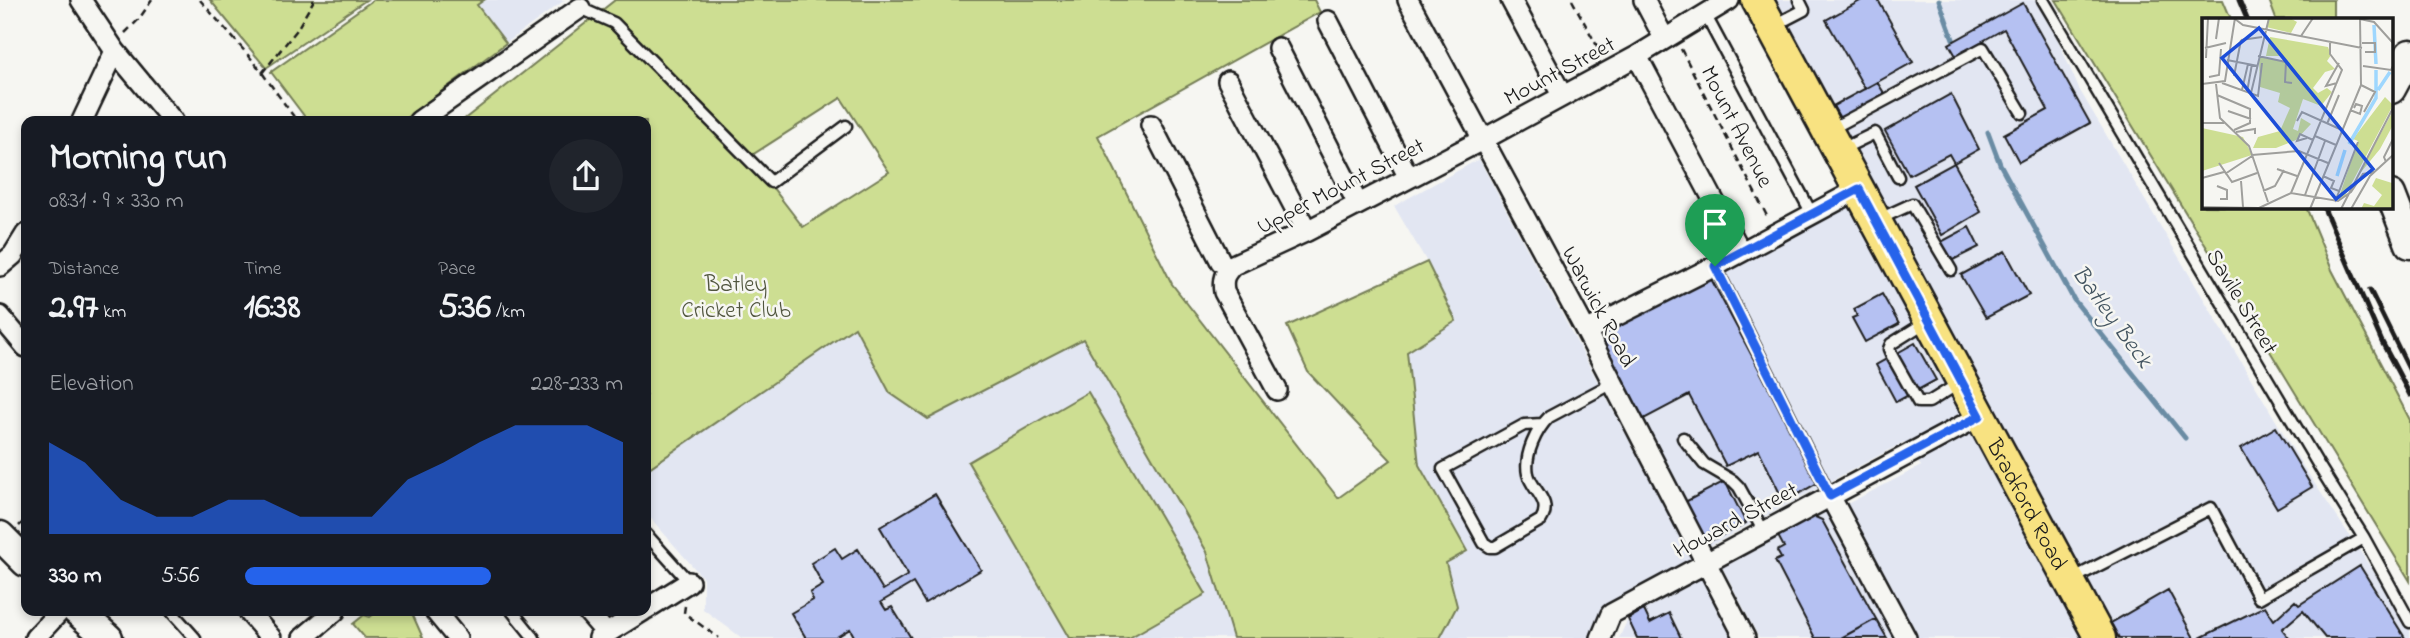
<!DOCTYPE html>
<html lang="en">
<head>
<meta charset="utf-8">
<style>
  body { margin:0; font-family:"Indie Flower",sans-serif; background:#20242c; color:#f1f3f6; height:100vh; display:flex; flex-direction:column; font-size:26px; white-space:nowrap }
  * { box-sizing:border-box; margin:0 }
  p { font-size:23px; color:#9ea1a6 }
  .icon { flex:none; width:38px; height:38px; fill:none; stroke:currentColor; stroke-width:2; stroke-linecap:round; stroke-linejoin:round }
  .map { position:relative; flex:1; overflow:hidden }
  .side { position:absolute; left:21px; top:116px; width:630px; height:500px; display:flex; flex-direction:column; background:#171b24; border-radius:14px; box-shadow:0 4px 10px #0003 }
  .side>* { flex:none }
  .pin { position:absolute; display:grid; place-items:center; width:60px; height:60px; color:#fff; margin:-72px -30px; border-radius:50% 50% 50% 0; rotate:-45deg; box-shadow:0 0 7px #0007 }
  .pin .icon { rotate:45deg }
  .round { display:grid; place-items:center; flex:none; width:74px; height:74px; border-radius:37px; background:#20242c }
  .summary { display:flex; align-items:center; justify-content:space-between; height:119px; padding:0 28px }
  h1 { font-size:38px; font-weight:700; line-height:52px }
  .figures { display:grid; grid-template-columns:repeat(3,1fr); gap:10px; height:119px; padding:7px 28px }
  .figures div { display:grid; align-content:center }
  .figures b { font-size:35px; font-weight:700 }
  .figures small { font-size:19px; font-weight:400 }
  .figures p { font-size:19px }
  .chart { height:196px; padding:14px 28px }
  .chart p { display:flex; justify-content:space-between }
  .chart svg { width:100%; height:126px; margin-top:7px; fill:#2563eb; opacity:.7 }
  ul { padding:0 28px; list-style:none; font-size:23px }
  li { display:grid; grid-template-columns:112px 84px 1fr; align-items:center; height:52px }
  li i { height:18px; border-radius:9px; background:#2563eb }
  .map>svg:first-child { display:block }
</style>
</head>
<body>
<div class="map">
<svg width="2410" height="638" viewBox="0 0 2410 638">
  <rect width="100%" height="100%" fill="#f6f6f2"/>
  <filter id="ink" filterUnits="userSpaceOnUse"><feTurbulence type="fractalNoise" baseFrequency=".0143" numOctaves="2"/><feDisplacementMap in="SourceGraphic" scale="14" xChannelSelector="R" yChannelSelector="G"/><feConvolveMatrix kernelMatrix="1 2 1 2 8 2 1 2 1" color-interpolation-filters="sRGB"/></filter>
  <g filter="url(#ink)">
    <!-- built -->
    <path fill="#e2e6f2" d="M484 0H565L506 43 477 5Z
      M1757 0H2041L2079 89 2301 463 2410 626V638H2099Z
      M1479 159 1693 560 1594 638H1440L1457 606 1445 563 1466 551 1419 465 1407 352 1456 321 1427 262 1394 206Z
      M1856 205 2088 638H1759L1720 563 1820 510 1849 503 1921 466 1904 442 1706 548 1596 337 1776 239Z
      M855 327 890 393 928 419 1084 339 1207 552 1233 638H742L703 609V578L646 513V470Z
      M1702 578 1733 638H1619L1628 619Z"/>
    <!-- green -->
    <path fill="#cdde92" stroke="#747d57" stroke-width="2" fill-rule="evenodd" d="M210 0H366L266 68Z
      M373 0H484L477 5 506 43 402 121H308L271 72Z
      M615 0H1314L1320 12 1098 136 1172 284 1338 498 1391 460 1308 372 1287 326 1427 262 1456 321 1407 352 1419 465 1467 551 1446 563 1457 606 1440 638H1233L1207 552 1083 339 928 419 890 393 855 327 646 470V121H462ZM841 98 889 172 803 227 749 157Z
      M2056 0H2223L2231 19H2204V206L2306 207 2332 270 2410 420V581Z
      M2269 0H2333V19H2276Z
      M1088 392 1206 594 1129 638H1070L968 462Z
      M378 611H411L423 638H365L353 624 364 615 370 617Z"/>
    <g fill="none" stroke-linecap="round" stroke-linejoin="round">
      <!-- stream -->
      <path stroke="#6a8ca4" stroke-width="5" d="M1939 0 1953 39
        M1988 132 2000 164 2074 300 2185 438"/>
    </g>
    <!-- building -->
    <path fill="#b5c1f2" stroke="#1c1c1c" stroke-width="2" d="M1862 0H1878L1913 62 1865 89 1826 20Z
      M2023 3 2090 123 2019 162 2004 134 2048 110 2004 29 1956 56 1949 44Z
      M1877 82 1886 96 1841 120 1833 106Z
      M1951 94 1979 149 1954 163 1949 154 1909 175 1885 131Z
      M1954 163 1981 212 1942 235 1914 185Z
      M1969 227 1979 247 1951 261 1941 242Z
      M2005 251 2029 295 1986 318 1961 275Z
      M1709 275 1819 482 1784 502 1759 450 1726 466 1689 395 1642 420 1597 333Z
      M1882 294 1899 324 1865 342 1852 318 1857 316 1854 309Z
      M1915 343 1936 380 1896 402 1876 365Z
      M2276 427 2312 487 2277 508 2241 448Z
      M1725 481 1746 523 1706 543 1685 502Z
      M935 494 981 570 925 603 913 583 881 602 886 610 892 607 911 638H855L850 629 835 638H806L791 613 813 600 810 593 823 585 811 563 835 548 842 559 858 549 883 590 908 575 880 527Z
      M1813 516 1822 520 1876 619 1841 638H1815L1775 561 1781 558 1777 551 1784 547 1778 536Z
      M2360 566 2405 638H2325L2303 611 2282 629 2289 638H2200L2265 606 2274 620 2295 601 2299 605Z
      M2168 590 2194 638H2119L2111 623Z
      M1644 610 1650 623 1669 613 1681 638H1637L1628 619Z
      M1876 619 1887 638H1841Z"/>
    <g fill="none" stroke-linecap="round" stroke-linejoin="round">
      <!-- lane casing -->
      <g stroke="#1c1c1c" stroke-width="15">
        <path id="lane" d="M2043 0 2319 466 2364 538 2410 622
          M580 6V8L614 23 771 182 846 126
          M1705 14 1812 214
          M1775 25 1804 10 1799 0
          M1831 129 1983 48 2022 113
          M1842 149 1875 133 1898 177
          M1877 220 1912 204 1951 270
          M1715 266 1830 496
          M1926 322 1891 344 1889 349 1892 356 1918 402H1929L1958 384
          M1542 424 1524 425 1443 469 1484 543 1490 547H1495L1541 520C1553 501 1532 491 1528 474 1524 455 1536 430 1549 417L1613 383
          M1683 438 1704 464 1733 481 1739 487 1764 532
          M646 534 689 582
          M2072 579 2211 508 2259 598 2364 538
          M171 611 195 638
          M512 611 534 638"/>
      </g>
      <!-- street casing -->
      <g stroke="#1c1c1c" stroke-width="24">
        <path id="street" d="M81 0 115 51 173 121
          M1408 0 1586 331 1745 638
          M1511 0 1562 95
          M1644 0 1664 38
          M1328 21 1409 178
          M1278 48 1358 204
          M1637 56 1741 252
          M1228 81 1307 231
          M82 121 115 51
          M419 121 580 8
          M1151 125 1221 262 1229 268
          M0 266 13 255 26 234
          M0 316 26 347
          M1586 331 1723 262 1859 189
          M1277 390 1224 292C1222 279 1224 274 1233 265L1307 231 1484 139 1637 56 1729 0
          M1830 496 1906 638
          M646 609 689 582
          M248 611 271 638
          M435 611 457 638
          M587 611 607 634
          M35 638 60 611
          M303 638 335 611
          M599 638 643 611
          M1601 638 1611 614 1980 416"/>
      </g>
      <!-- secondary casing -->
      <g stroke="#1c1c1c" stroke-width="33">
        <path id="secondary" d="M2391 89 2410 54
          M2391 195 2410 244
          M0 536 26 562
          M77 611 108 638"/>
      </g>
      <!-- primary casing -->
      <g stroke="#1c1c1c" stroke-width="35">
        <g id="primary">
          <path id="s1" d="M1757 0 2100 638"/>
        </g>
      </g>
      <!-- path -->
      <path stroke="#1c1c1c" stroke-width="2.5" stroke-dasharray="7 5" stroke-linecap="butt" d="M200 0 255 63 297 121
        M1572 0 1602 55
        M125 33 139 19 152 0
        M1681 49 1768 218
        M262 73 296 31 314 0
        M19 526 26 519
        M685 606 684 613 719 638"/>
      <!-- lane -->
      <use href="#lane" stroke="#f6f6f2" stroke-width="10"/>
      <!-- street -->
      <use href="#street" stroke="#f6f6f2" stroke-width="19"/>
      <!-- secondary -->
      <use href="#secondary" stroke="#f6f6f2" stroke-width="28"/>
      <!-- primary -->
      <use href="#primary" stroke="#f8e281" stroke-width="30"/>
      <!-- rail -->
      <path stroke="#1c1c1c" stroke-width="5" d="M2239 0 2247 19
        M2323 206 2382 342 2410 395
        M2370 290 2410 371"/>
    </g>
  </g>
  <g fill="none" stroke-linecap="round" stroke-linejoin="round" filter="url(#ink)">
    <!-- route casing -->
    <g stroke="#fff" stroke-width="14">
      <path id="route" d="M1859 189 1980 416 1830 496 1715 266Z"/>
    </g>
    <!-- route -->
    <use href="#route" stroke="#2563eb" stroke-width="9"/>
  </g>
  <g text-anchor="middle" stroke-width="5" stroke-linejoin="round" paint-order="stroke">
    <!-- street labels -->
    <g font-size="23" fill="#1c1c1c" stroke="#f6f6f2">
      <text transform="translate(1559 70) rotate(-28)" y="8">Mount Street</text>
      <text transform="translate(1738 126) rotate(63)" y="8">Mount Avenue</text>
      <text transform="translate(1340 185) rotate(-27)" y="8">Upper Mount Street</text>
      <text transform="translate(2243 301) rotate(59)" y="8">Savile Street</text>
      <text transform="translate(1600 306) rotate(62)" y="8">Warwick Road</text>
      <text dy="8" stroke="none"><textPath href="#s1" startOffset="572">Bradford Road</textPath></text>
      <text transform="translate(1735 519) rotate(-28)" y="8">Howard Street</text>
    </g>
    <!-- park labels -->
    <g font-size="23" fill="#51563f" stroke="#f6f6f2">
      <text x="736" y="291">Batley<tspan x="736" dy="26">Cricket Club</tspan></text>
    </g>
    <!-- water labels -->
    <g font-size="24" font-style="italic" fill="#435460" stroke="#f6f6f2">
      <text transform="translate(2113 316) rotate(54)" y="8">Batley Beck</text>
    </g>
  </g>
  <!-- overview -->
  <g transform="translate(2202 18)">
    <rect width="191" height="191" fill="#f6f6f2"/>
    <path d="M68 0H88L95 4 89 15 64 9ZM68 19 126 29 129 37 125 43 133 51 123 54 111 70 116 75 125 70 130 74 119 88 101 81 91 111 96 113 99 100 109 106 94 122 74 130H51L56 119 78 113 88 90 76 84 78 75 58 69 57 39 87 44 80 38H64ZM183 79 191 87 143 178 136 182 156 123 151 121ZM191 93V107L178 131 155 159ZM0 110 41 119 50 137 0 153ZM174 160 190 165 191 191H159L162 185 172 188 180 177 170 168Z" fill="#cdde92"/>
    <path fill="none" stroke="#9ed7fe" stroke-width="3.5" d="M172 7 174 46M176 72 188 54M147 126 174 80V52M135 158 143 132"/>
    <path fill="none" stroke="#9f9f9c" stroke-width="2" d="M33 1 41 7 160 30M158 1 172 4 191 25M99 18 111 0M14 21 17 0M39 22 60 19M160 25H173V34H163M3 30 24 25M56 38 84 44M4 40 6 0M25 42 56 48M84 44 83 64 90 65M161 48 189 52 191 48M32 58 39 22M7 59 17 57 19 31M20 65 56 78 60 45M135 65 124 68 137 45M0 66 23 63 33 0M14 66 18 100 47 128 66 184M159 67 173 74 162 94M40 72 46 46M45 74 50 46M49 75 67 0M15 77 48 91V105L32 112M148 92 158 96 160 88 154 86 152 90M26 93 49 101M95 103 100 94 140 112M0 105H22M125 106 137 77M34 114 53 111V116M113 118 134 127M105 120 95 123 98 116 111 122M50 137 97 133 126 145M184 144 182 139 191 121M17 145 30 164 55 155M75 151 95 158M23 156 50 138M121 158 132 163 129 170 137 173M0 160 22 154M39 163 41 189M15 168 25 172V181H18M61 173 73 168 82 152M89 175 140 52 128 36V24M103 177 123 123M133 184 156 124M0 189 57 190M57 190 89 175 136 183 149 174 161 156 172 154M108 191 159 67 158 0M139 191 191 90M149 191 168 158 191 137"/>
    <path fill="#1d4ed8" fill-opacity="0.15" stroke="#1d4ed8" stroke-width="3.5" d="M57 10 171 151 134 181 20 40Z"/>
    <rect width="191" height="191" fill="none" stroke="#1c1c1c" stroke-width="3.5"/>
  </g>
</svg>
<div class="pin" style="left:1715px;top:266px;background:#1e9e55"><svg class="icon" aria-label="arrive" viewBox="0 0 24 24"><path d="M6 21V4h12l-3 4 3 4H6"/></svg></div>
<section class="side">
<div class="summary"><div><h1>Morning run</h1><p>08:31 · 9 × 330 m</p></div><a class="round"><svg class="icon" aria-label="share" viewBox="0 0 24 24"><path d="M12 15V3M7 8l5-5 5 5M5 13v7h14v-7"/></svg></a></div>
<div class="figures">
<div><p>Distance</p><b>2.97<small> km</small></b></div>
<div><p>Time</p><b>16:38</b></div>
<div><p>Pace</p><b>5:36<small> /km</small></b></div>
</div>
<div class="chart"><p><span>Elevation</span>228–233 m</p>
<svg viewBox="0 0 160 44" preserveAspectRatio="none"><path d="M0 44V12L10 19L20 32L30 38L40 38L50 32L60 32L70 38L80 38L90 38L100 25L110 19L120 12L130 6L140 6L150 6L160 12V44z"/></svg>
</div>
<ul>
<li><b>330 m</b>5:56<i style="width:65%"></i></li>
</ul>
</section>
</div>
</body>
</html>
